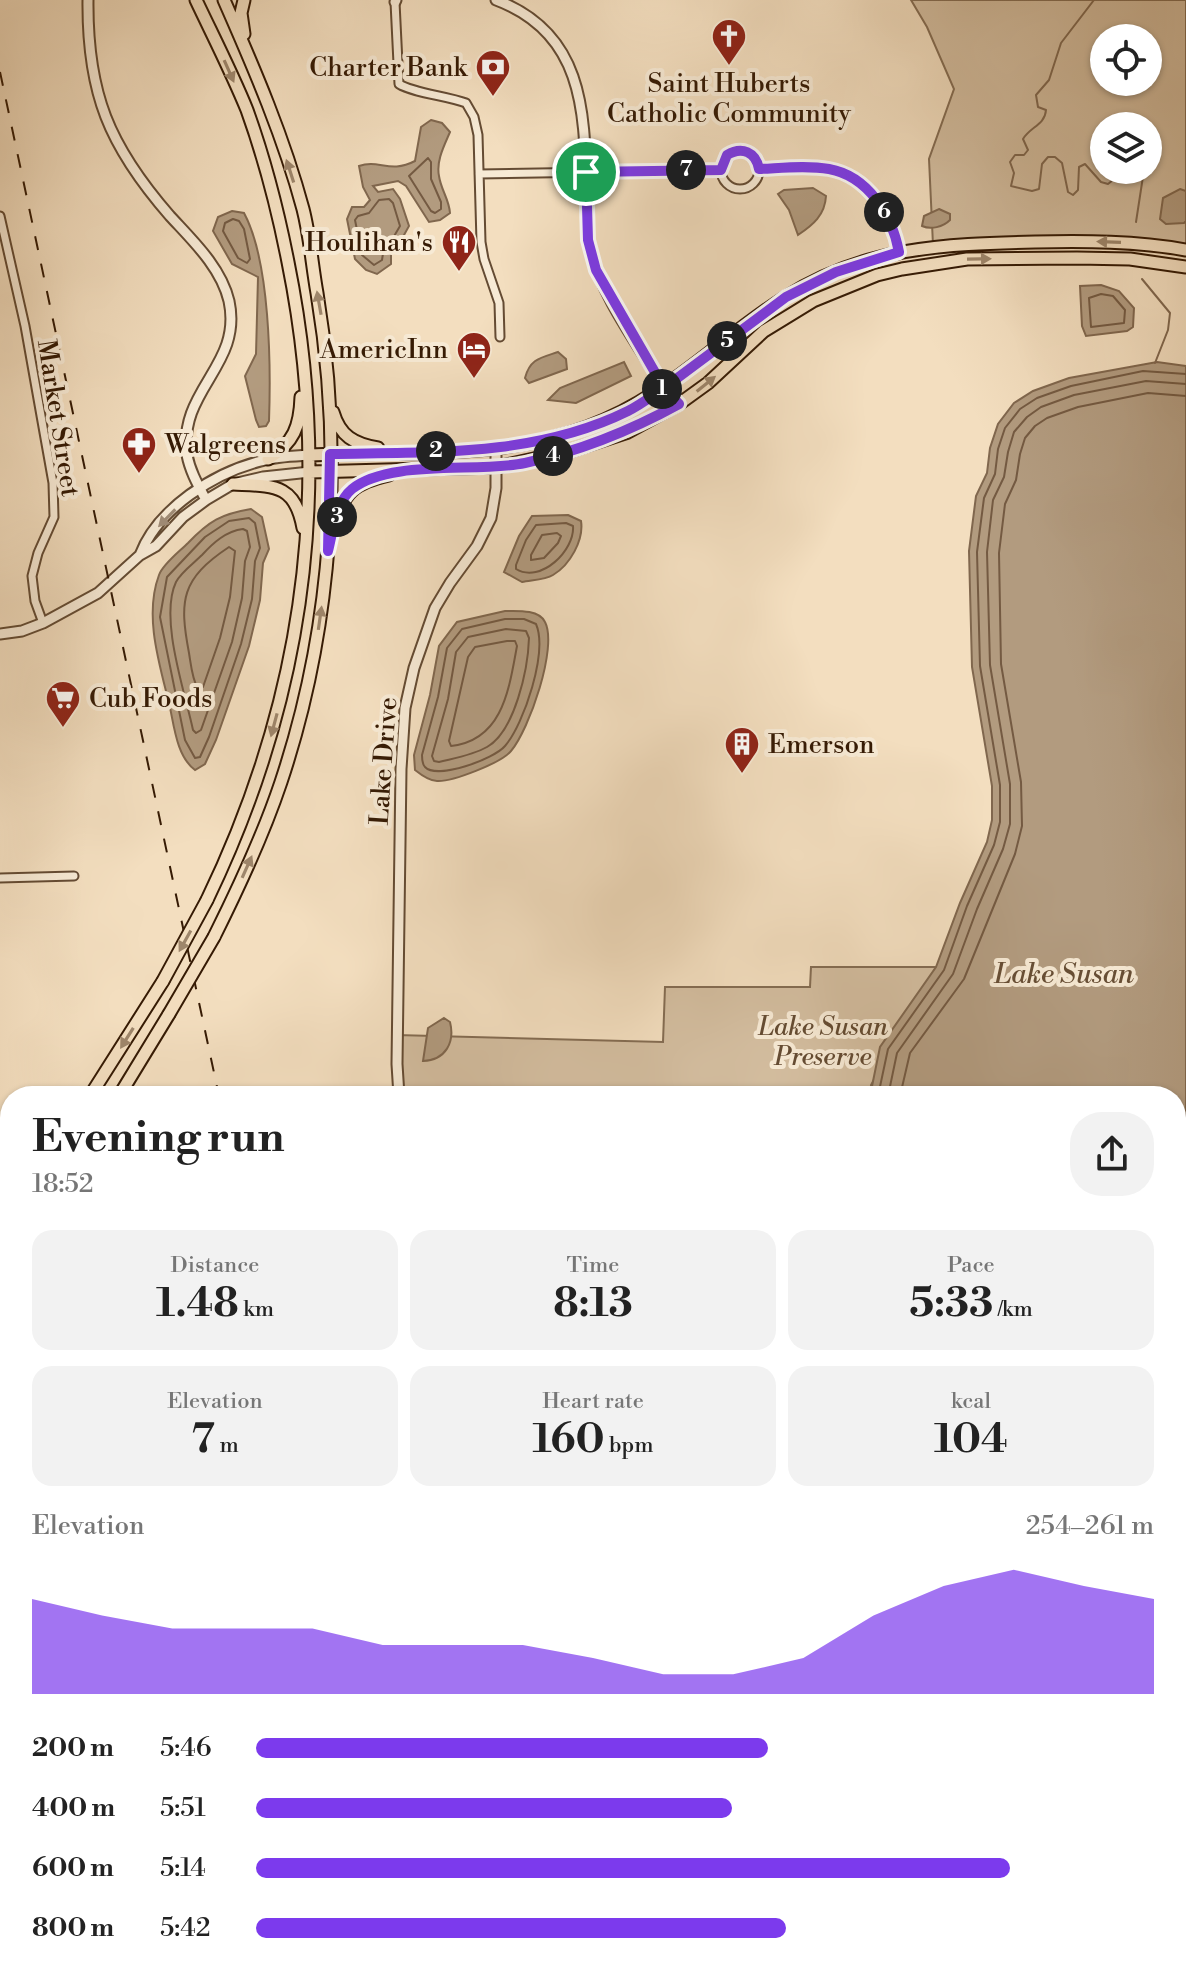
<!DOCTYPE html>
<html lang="en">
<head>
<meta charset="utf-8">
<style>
  body { margin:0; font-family:"Libre Bodoni",serif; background:#f2f2f2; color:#222; height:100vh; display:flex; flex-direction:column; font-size:30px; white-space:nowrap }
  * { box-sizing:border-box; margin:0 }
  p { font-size:26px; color:#767676 }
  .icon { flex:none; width:44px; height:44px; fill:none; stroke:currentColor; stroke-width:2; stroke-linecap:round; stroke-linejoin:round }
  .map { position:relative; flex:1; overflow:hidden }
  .side { position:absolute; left:0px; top:1086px; width:1186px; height:888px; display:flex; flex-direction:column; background:#fff; border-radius:32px 32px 0 0; box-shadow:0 2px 6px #0004 }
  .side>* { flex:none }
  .controls { position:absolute; left:1090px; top:24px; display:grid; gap:16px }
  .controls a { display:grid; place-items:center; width:72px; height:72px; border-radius:50%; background:#fff; box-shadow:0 2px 6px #0004; font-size:40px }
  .pin { position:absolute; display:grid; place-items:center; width:68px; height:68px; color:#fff; margin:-34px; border:4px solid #fff; border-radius:50%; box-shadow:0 2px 8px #0007 }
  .km { position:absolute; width:40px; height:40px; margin:-20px; border-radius:50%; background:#222; color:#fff; font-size:22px; line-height:40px; text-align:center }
  .round { display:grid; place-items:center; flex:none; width:84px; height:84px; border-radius:32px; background:#f2f2f2 }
  .overview { display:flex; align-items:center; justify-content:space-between; height:136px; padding:0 32px }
  h1 { font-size:44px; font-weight:800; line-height:60px }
  .stats { display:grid; grid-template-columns:repeat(3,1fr); gap:12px; height:136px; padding:8px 32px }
  .stats div { display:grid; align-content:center; border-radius:20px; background:#f2f2f2; text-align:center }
  .stats b { font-size:40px; font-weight:800 }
  .stats small { font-size:22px; font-weight:400 }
  .stats p { font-size:22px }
  .chart { height:224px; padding:16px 32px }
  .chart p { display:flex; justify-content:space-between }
  .chart svg { width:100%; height:144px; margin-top:8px; fill:#7c3aed; opacity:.7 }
  ul { padding:0 32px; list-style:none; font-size:26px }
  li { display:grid; grid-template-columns:128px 96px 1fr; align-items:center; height:60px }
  li i { height:20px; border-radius:10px; background:#7c3aed }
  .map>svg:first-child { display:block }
</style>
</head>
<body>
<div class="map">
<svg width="1186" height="1974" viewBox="0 0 1186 1974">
  <rect width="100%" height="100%" fill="#f3debf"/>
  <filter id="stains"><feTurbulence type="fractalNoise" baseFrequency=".0025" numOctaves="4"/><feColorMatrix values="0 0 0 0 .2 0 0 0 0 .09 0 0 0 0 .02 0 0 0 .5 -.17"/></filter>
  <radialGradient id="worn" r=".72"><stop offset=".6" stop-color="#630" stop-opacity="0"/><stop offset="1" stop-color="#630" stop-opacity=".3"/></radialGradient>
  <!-- green -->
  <path fill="#d3bd9f" stroke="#846c52" stroke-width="2" fill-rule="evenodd" d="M911 0H1186V250L1141 244 933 245 929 159 954 89 927 27ZM1104 38H1148V82H1104ZM1104 126H1148V170H1104Z
    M811 967H936L871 1085 870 1096H399L397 1035 663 1042 665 987H810Z
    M1176 1678 1186 1680V1734L1176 1739Z
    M559 1964H619L611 1974H535Z
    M658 1964H737L733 1974H651Z"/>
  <!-- water -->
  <path fill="#b29b7f" stroke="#80674e" stroke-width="2" d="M431 120 442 123 450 132C444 146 436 161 439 176 441 190 449 199 450 213L440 220 429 222 406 186 398 181 373 186 378 192 393 189 400 199 409 226 399 244 391 251V264L377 274 366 270 355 259 347 219 352 207H364L370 200 363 187 359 166C379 159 390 174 415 161L421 127Z
    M813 188 826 196C825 215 813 225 798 235L789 210 778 194 784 190Z
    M1180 189 1186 191V221L1184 223 1166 224 1160 219 1163 198Z
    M939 209 950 214V220C943 227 931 230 922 226L924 216Z
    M232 211 244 213C270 261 271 365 269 421L266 426 259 427 256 420 245 376 256 354 258 277 232 264 213 231 218 217Z
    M1101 285 1119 291 1134 308 1133 327 1127 331 1086 336 1082 326 1080 286Z
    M558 352 566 359 567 369 529 383 525 378C530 359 540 358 558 352Z
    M624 362 631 376 576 403 548 400 560 388Z
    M1157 362 1186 366V1342L1176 1341V1096H870L880 1047 936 967 960 903 987 842 992 820V786L972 667 969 551 976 496 987 473 990 448 998 424 1014 403 1033 391 1069 378Z
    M251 509 262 517 269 549 263 563 260 600 249 646 216 740 205 764 195 770C176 756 174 724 169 703 159 663 144 615 159 575 163 564 179 552 188 543 209 521 221 514 251 509Z
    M568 515 581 521C584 540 570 565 553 575 545 580 531 580 522 582L504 572 519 536 532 516Z
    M505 611C516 611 539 609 545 622 558 647 529 730 511 751 501 763 452 782 437 781 430 781 420 774 415 770L414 755 430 695 439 646 457 622Z
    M444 1018 450 1022C455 1042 446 1060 423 1061L428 1028Z
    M10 1936V1964H66L52 1974H0V1937Z"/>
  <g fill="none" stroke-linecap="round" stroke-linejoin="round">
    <!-- shore -->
    <path stroke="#745a42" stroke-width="2" d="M428 158 431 162V179L441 202V209L435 213 431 211 409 176Z
      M389 199 393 203 400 226 393 238 384 247 382 260 374 265 362 255 355 220 358 216 369 213 379 200Z
      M233 219 239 221 244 229 250 259 247 263 238 258 223 231 225 223Z
      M1101 294 1113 296 1125 310 1124 323 1091 327 1089 298Z
      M249 518 255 523 260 548 255 561 252 599 241 644 209 737 200 757 195 758 185 740 160 617 167 577 205 537 229 521Z
      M566 523 573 526C575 550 541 584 516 569V565L526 540 536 525Z
      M243 529 247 531 250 547 245 561 242 598 232 642 201 730 196 733 193 730C185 692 159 618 176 582 181 572 194 563 202 555 213 543 226 531 243 529Z
      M557 533 561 536 558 543 544 558 531 560V555L542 535Z
      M229 547 235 551 230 597 220 638 203 687 198 689C192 679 191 665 189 653 179 600 181 579 229 547Z
      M505 619H524L536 624C548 652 524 724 505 746 494 759 437 780 425 767 422 764 422 759 422 755L438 697 447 648 462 629Z
      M506 629 526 631 529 638C528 669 515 731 487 747 473 755 455 758 439 762L434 761 432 756 448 699 456 652 468 637Z
      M507 641H515L517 646C509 689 503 740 451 746L449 741 468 657 475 647Z
      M878 1096 888 1049 944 970 967 906 994 845 1000 822V785L980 666 977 552 984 498 995 474 998 449 1005 428 1020 409 1037 398 1071 386 1143 371 1186 374
      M888 1096 897 1053 953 974 977 909 1003 849 1010 824V784L990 665 987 552 993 500 1004 477 1008 452 1014 432 1027 417 1041 407 1074 395 1146 381 1186 384
      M900 1096 910 1053 964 979 1015 854 1022 826 1021 782 1001 664 999 553 1005 504 1016 480 1020 454 1025 438 1035 426 1047 418 1078 407 1148 393 1186 396"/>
    <!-- stream -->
    <path stroke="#80674e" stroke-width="2" d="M1094 0 1061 43 1049 80 1036 95 1038 107 1046 110C1045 125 1030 127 1023 139L1028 150 1024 155H1015L1010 162 1014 173 1011 186 1032 191 1039 189 1042 164 1048 157H1055L1062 163 1068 192 1073 195 1078 190 1079 167 1085 164 1101 182 1108 184 1113 180 1111 170
      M1136 222 1144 170
      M1142 279 1170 313 1168 330 1155 363
      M0 1918 10 1916
      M314 1964 322 1974
      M688 1974 695 1964"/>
    <!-- minor casing -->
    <g stroke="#644b33" stroke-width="11">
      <path id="minor" d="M395 2 399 84C413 93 447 96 466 103L474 117 478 135 481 242 484 259 499 303 500 337
        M721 170a19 19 0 1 1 38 0a19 19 0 1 1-38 0Z
        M759 169C782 168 807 164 829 169 868 176 892 215 899 252
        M479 174 721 170
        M0 216 25 326 53 483 54 517 38 553 32 576 35 601 43 623
        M0 878 74 876
        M1176 1473 1186 1475
        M1176 1606 1186 1607
        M1176 1813 1186 1821"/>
    </g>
    <!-- tertiary casing -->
    <g stroke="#644b33" stroke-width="13">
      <path id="tertiary" d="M88 0C87 93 109 146 170 216 192 240 221 267 229 301 243 366 178 389 187 455 190 471 198 485 206 500
        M496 0C582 32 585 109 586 187 587 207 585 229 590 248 602 298 638 344 664 388L679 404
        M395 2 396 0
        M140 555C158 508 214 473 261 461 277 456 294 456 311 455
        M0 634 22 631 43 623 98 593 140 555 156 546 183 517 206 500 233 484 263 477 310 472
        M399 1096 397 1064 401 769 405 708 414 668 435 608 450 583 477 546 491 518 496 488V449
        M117 1964 119 1974
        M778 1974 783 1964"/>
    </g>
    <!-- secondary casing -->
    <g stroke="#351a04" stroke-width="14">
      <path id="secondary" d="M0 1563 10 1567
        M0 1580 10 1584
        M1176 1915H1186
        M1176 1932H1186"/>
    </g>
    <!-- primary casing -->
    <g stroke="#351a04" stroke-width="15">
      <path id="primary" d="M196 0C213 36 232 73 247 110 265 160 278 211 288 262 333 484 305 697 207 900
        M244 34 241 13 244 0
        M333 412C340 436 354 444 378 448
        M311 455C403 451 499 460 587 427 665 399 716 341 784 298 864 247 943 244 1035 242 1085 241 1136 241 1186 250
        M268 459C294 443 300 426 301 397
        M310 472 497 467 570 451 628 432 679 404 708 383 764 331 813 301 877 275 902 269 967 259 1077 258 1130 259 1186 267
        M233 484C273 486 295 483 303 528
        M334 527C343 492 354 483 389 475
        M214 937C239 887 263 836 281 782 333 626 344 455 317 293 312 265 310 236 303 209 284 138 254 68 224 0
        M90 1096 163 981
        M119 1096 169 1014
        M0 1244 10 1227
        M0 1287 10 1270"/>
    </g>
    <!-- minor -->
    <use href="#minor" stroke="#f7ead5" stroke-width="7"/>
    <!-- tertiary -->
    <use href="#tertiary" stroke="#f7ead5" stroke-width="9"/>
    <!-- secondary -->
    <use href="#secondary" stroke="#f7ead5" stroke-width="10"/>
    <!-- primary -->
    <use href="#primary" stroke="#f3debf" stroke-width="11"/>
    <!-- rail -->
    <path stroke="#351a04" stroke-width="2" stroke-dasharray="14 14" stroke-linecap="butt" d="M0 72 219 1096
      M401 1964 404 1974"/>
    <!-- primary-bridge casing -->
    <g stroke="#351a04" stroke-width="15" stroke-linecap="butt">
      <path id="primary-bridge" d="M163 981 207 900
        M169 1014 214 937"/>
    </g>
    <!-- primary-bridge -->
    <use href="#primary-bridge" stroke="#f3debf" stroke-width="11"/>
  </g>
  <!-- one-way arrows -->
  <defs><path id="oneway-solid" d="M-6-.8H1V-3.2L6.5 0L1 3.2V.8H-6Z" transform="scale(2)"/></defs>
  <g fill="#9e866b">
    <use href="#oneway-solid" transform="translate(229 71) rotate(66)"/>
    <use href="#oneway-solid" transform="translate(290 171) rotate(-108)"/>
    <use href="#oneway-solid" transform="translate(1109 242) rotate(-178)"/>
    <use href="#oneway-solid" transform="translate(979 259) rotate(-1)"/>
    <use href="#oneway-solid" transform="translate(319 303) rotate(-100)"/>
    <use href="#oneway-solid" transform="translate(706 384) rotate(-39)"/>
    <use href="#oneway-solid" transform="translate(320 618) rotate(-82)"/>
    <use href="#oneway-solid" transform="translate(274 725) rotate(105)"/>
    <use href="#oneway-solid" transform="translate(247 867) rotate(-66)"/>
    <use href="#oneway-solid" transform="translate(185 941) rotate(119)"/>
    <use href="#oneway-solid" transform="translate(127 1038) rotate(122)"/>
  </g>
  <use fill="#a08c77" href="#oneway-solid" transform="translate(167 518) rotate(134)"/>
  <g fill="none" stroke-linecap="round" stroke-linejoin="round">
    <!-- route casing -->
    <g stroke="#fff" stroke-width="16">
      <path id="route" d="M586 172 588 240 596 270 664 388C652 396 640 405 628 411 535 457 431 452 330 454L328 551C333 532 335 503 352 489 389 459 478 473 525 463 580 451 630 431 679 404L664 388 786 297 836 272 899 252C892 215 868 176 829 169 807 165 782 168 759 169 756 152 742 146 727 155L721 170 586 172"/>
    </g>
    <!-- route -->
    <use href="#route" stroke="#7c3aed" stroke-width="10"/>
  </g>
  <!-- icons -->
  <defs>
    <g id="church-pin" transform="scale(1.8)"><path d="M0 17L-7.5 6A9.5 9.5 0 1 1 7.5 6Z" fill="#8f2418" stroke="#f7ead5"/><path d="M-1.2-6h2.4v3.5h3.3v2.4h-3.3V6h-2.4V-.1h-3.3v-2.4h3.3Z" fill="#fff"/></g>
    <g id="bank-pin" transform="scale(1.8)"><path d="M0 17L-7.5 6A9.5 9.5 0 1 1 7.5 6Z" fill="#8f2418" stroke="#f7ead5"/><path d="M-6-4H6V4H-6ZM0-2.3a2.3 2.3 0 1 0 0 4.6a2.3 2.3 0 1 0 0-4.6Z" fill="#fff"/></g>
    <g id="restaurant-pin" transform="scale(1.8)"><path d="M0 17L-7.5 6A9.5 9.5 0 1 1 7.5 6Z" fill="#8f2418" stroke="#f7ead5"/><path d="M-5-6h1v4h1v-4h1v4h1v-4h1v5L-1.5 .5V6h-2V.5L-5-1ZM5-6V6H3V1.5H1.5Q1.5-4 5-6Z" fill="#fff"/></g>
    <g id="hotel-pin" transform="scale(1.8)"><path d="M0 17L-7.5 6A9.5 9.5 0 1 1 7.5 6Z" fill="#8f2418" stroke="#f7ead5"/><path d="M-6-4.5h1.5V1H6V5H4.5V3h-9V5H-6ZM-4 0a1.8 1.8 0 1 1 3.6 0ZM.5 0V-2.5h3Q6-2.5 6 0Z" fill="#fff"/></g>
    <g id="pharmacy-pin" transform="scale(1.8)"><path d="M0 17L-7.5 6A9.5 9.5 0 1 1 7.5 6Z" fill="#8f2418" stroke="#f7ead5"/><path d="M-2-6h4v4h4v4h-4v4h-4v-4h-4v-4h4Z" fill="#fff"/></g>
    <g id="supermarket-pin" transform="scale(1.8)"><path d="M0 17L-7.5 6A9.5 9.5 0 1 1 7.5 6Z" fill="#8f2418" stroke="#f7ead5"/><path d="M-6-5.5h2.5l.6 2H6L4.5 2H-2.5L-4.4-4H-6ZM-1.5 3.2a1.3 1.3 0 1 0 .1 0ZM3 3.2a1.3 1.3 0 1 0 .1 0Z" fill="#fff"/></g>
    <g id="building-pin" transform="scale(1.8)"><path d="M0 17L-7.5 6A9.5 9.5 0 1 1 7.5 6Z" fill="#8f2418" stroke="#f7ead5"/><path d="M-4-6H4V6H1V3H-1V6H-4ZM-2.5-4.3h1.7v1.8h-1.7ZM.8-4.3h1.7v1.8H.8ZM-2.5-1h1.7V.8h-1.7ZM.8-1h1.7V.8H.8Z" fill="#fff"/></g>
  </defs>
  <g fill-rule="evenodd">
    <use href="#church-pin" x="729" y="36"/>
    <use href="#bank-pin" x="493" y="67"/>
    <use href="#restaurant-pin" x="459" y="242"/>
    <use href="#hotel-pin" x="474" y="349"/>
    <use href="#pharmacy-pin" x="139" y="444"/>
    <use href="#supermarket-pin" x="63" y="698"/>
    <use href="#building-pin" x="742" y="744"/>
  </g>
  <g text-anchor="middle" stroke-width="8" stroke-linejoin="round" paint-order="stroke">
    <!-- poi labels -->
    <g font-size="26" fill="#351a04" stroke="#f7ead5" text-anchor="end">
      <text x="467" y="76">Charter Bank</text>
      <text x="729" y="92" text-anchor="middle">Saint Huberts<tspan x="729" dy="30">Catholic Community</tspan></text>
      <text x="433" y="251">Houlihan's</text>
      <text x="448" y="358">AmericInn</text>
      <text x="165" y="453" text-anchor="start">Walgreens</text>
      <text x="89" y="707" text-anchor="start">Cub Foods</text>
      <text x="768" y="753" text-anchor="start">Emerson</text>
    </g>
    <!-- street labels -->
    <g font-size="26" fill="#351a04" stroke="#f7ead5">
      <text transform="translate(59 418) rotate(81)" y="9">Market Street</text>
      <text transform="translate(383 761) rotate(-86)" y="9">Lake Drive</text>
    </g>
    <!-- park labels -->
    <g font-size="26" font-style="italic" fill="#644b32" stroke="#f7ead5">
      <text x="823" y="1035">Lake Susan<tspan x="823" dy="30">Preserve</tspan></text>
    </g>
    <!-- water labels -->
    <g font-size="28" font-style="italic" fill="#674e35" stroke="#f7ead5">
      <text x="1064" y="983">Lake Susan</text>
    </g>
  </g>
  <rect width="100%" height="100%" filter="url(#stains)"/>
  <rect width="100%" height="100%" fill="url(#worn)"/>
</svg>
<div class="controls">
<a><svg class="icon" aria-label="locate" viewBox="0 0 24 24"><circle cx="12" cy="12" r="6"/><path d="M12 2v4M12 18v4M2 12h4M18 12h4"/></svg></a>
<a><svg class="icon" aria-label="layers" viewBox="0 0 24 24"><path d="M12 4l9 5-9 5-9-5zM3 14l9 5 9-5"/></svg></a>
</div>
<div class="pin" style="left:586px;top:172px;background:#1e9e55"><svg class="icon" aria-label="arrive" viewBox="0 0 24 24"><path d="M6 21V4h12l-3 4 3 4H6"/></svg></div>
<b class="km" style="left:662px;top:389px">1</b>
<b class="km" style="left:436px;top:451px">2</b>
<b class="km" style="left:337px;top:517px">3</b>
<b class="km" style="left:553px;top:456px">4</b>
<b class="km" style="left:727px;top:341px">5</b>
<b class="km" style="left:884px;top:212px">6</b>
<b class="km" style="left:686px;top:170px">7</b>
<section class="side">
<div class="overview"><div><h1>Evening run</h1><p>18:52</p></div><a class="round"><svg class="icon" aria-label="share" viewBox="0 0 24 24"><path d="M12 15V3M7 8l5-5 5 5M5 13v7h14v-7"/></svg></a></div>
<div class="stats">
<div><p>Distance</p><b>1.48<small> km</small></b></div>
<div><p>Time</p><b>8:13</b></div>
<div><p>Pace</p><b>5:33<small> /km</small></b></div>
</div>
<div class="stats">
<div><p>Elevation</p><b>7<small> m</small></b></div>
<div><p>Heart rate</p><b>160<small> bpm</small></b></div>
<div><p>kcal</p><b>104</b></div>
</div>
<div class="chart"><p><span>Elevation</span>254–261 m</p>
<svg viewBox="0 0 160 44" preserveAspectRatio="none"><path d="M0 44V15L10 20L20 24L30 24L40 24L50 29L60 29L70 29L80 33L90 38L100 38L110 33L120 20L130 11L140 6L150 11L160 15V44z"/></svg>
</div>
<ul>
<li><b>200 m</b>5:46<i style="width:57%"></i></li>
<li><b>400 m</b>5:51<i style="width:53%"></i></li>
<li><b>600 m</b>5:14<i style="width:84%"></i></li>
<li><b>800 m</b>5:42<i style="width:59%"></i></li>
</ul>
</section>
</div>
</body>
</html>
